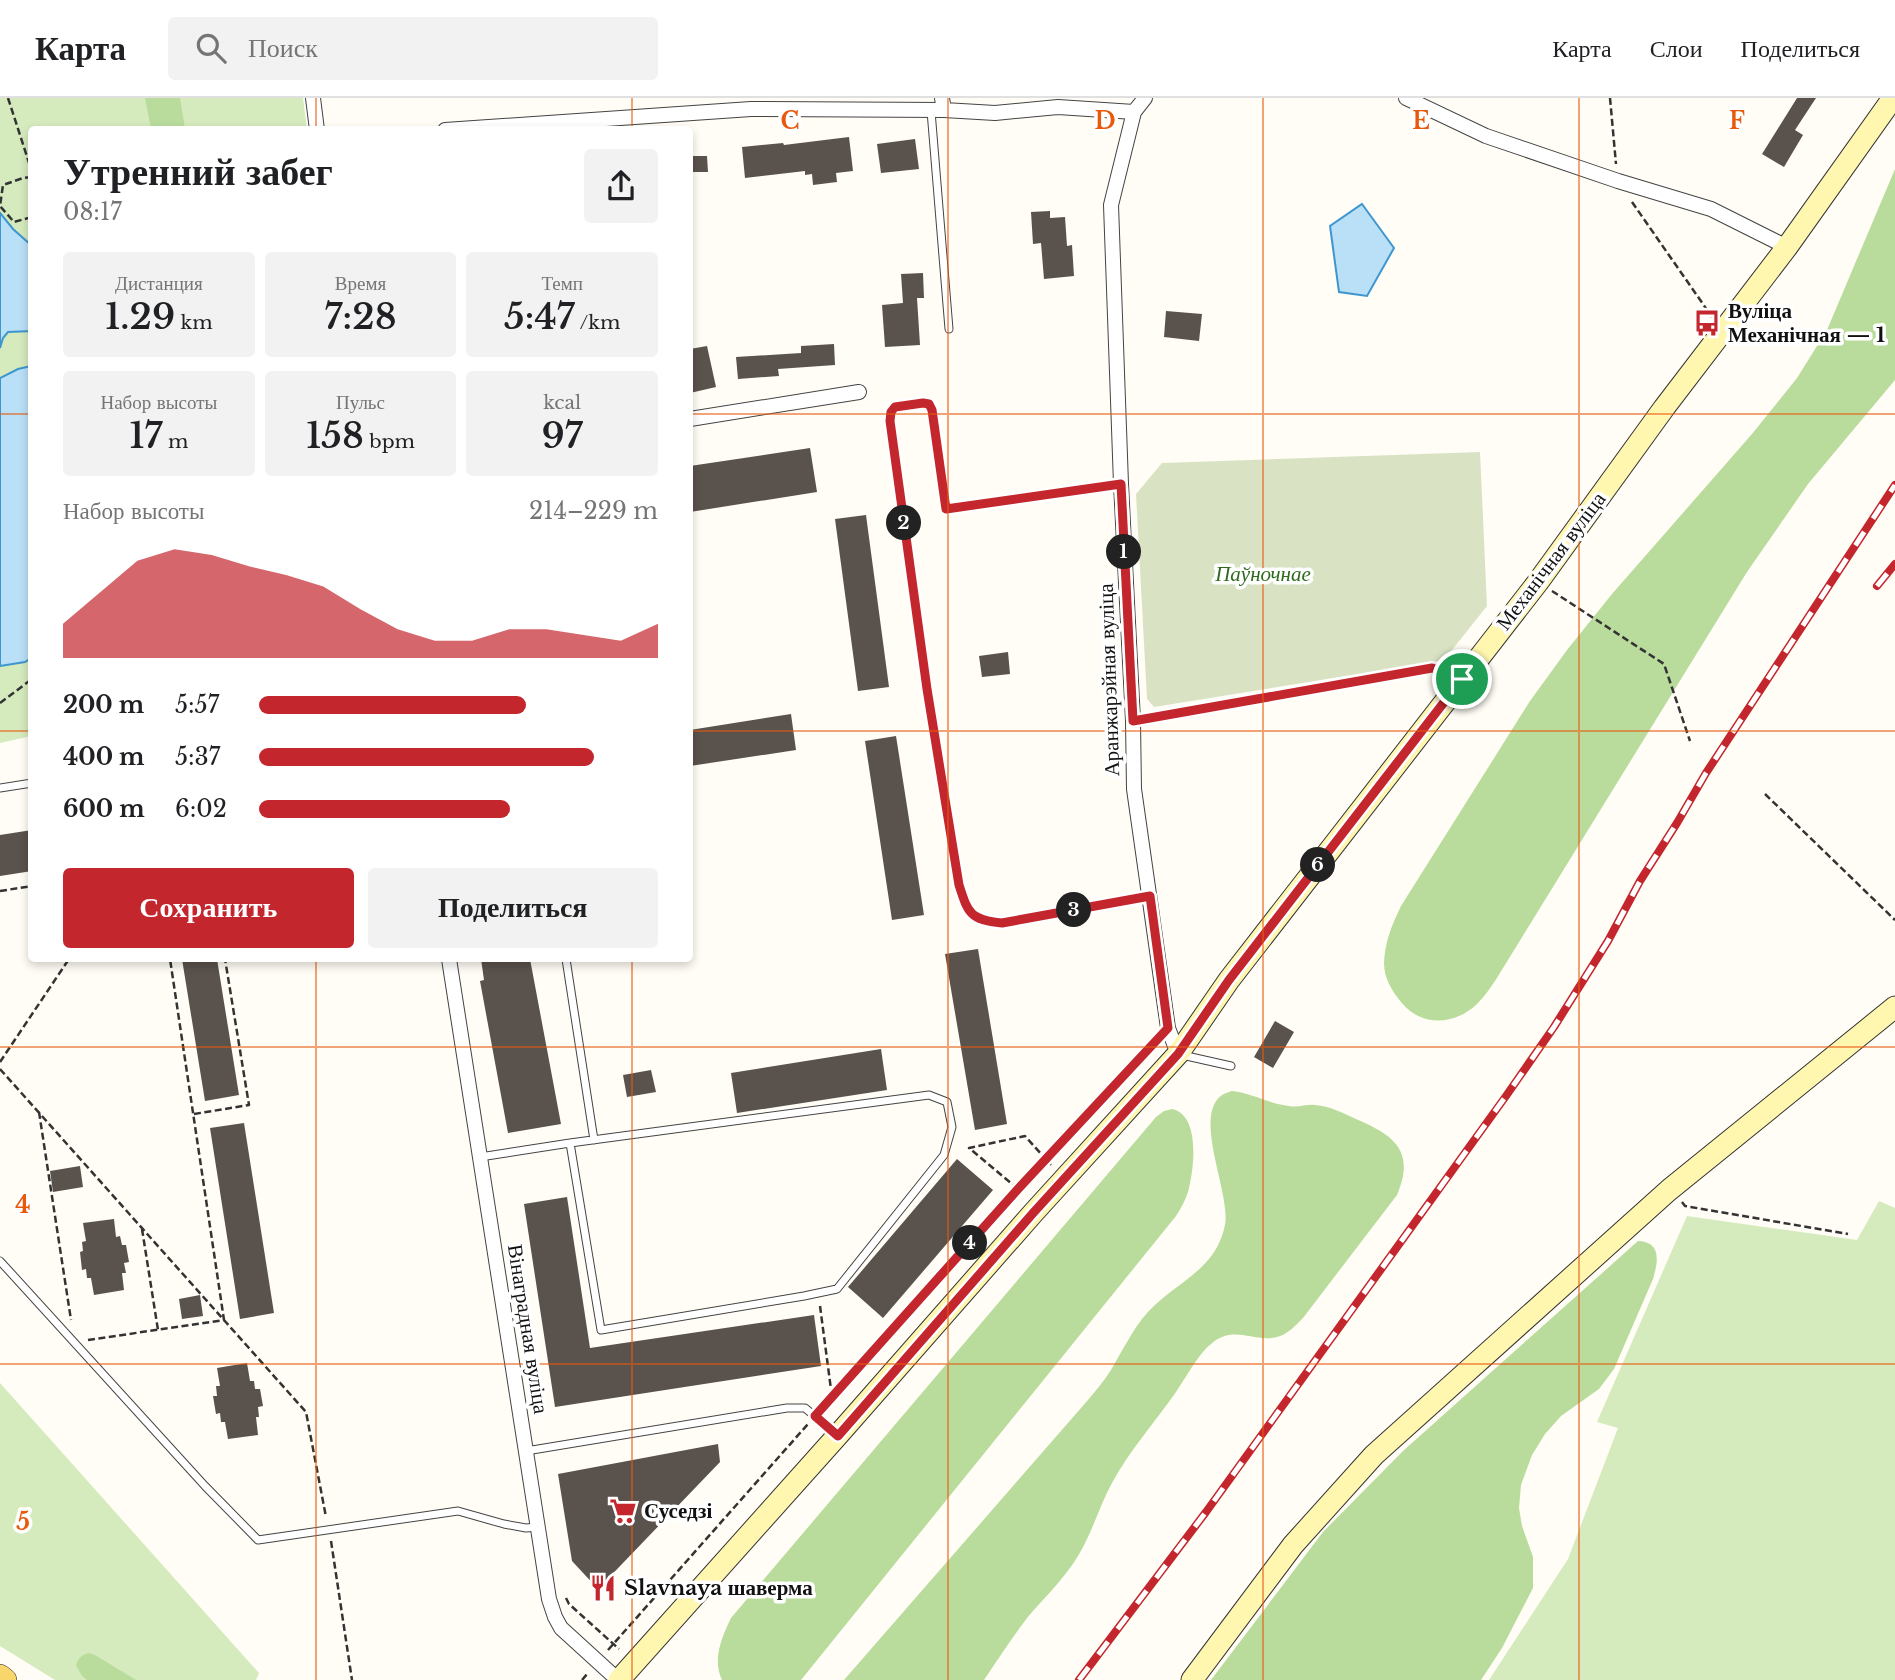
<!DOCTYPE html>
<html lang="ru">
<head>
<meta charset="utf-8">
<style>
  body { margin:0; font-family:"Libre Baskerville",serif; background:#f2f2f2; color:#202124; height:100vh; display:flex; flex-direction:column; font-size:26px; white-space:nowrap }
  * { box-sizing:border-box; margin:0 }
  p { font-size:23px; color:#757577 }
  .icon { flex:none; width:38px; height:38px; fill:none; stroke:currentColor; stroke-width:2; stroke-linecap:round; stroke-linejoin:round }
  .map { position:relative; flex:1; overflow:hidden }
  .drawer { position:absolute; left:28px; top:28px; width:665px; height:836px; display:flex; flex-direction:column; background:#fff; border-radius:7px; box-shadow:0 4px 10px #0003 }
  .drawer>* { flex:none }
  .pin { position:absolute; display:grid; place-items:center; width:60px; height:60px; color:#fff; margin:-30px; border:4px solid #fff; border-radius:50%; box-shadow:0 2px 7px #0007 }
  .km { position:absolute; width:35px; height:35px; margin:-18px; border-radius:50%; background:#222; color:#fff; font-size:19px; line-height:35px; text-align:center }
  .round { display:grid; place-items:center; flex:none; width:74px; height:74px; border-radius:7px; background:#f2f2f2 }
  .summary { display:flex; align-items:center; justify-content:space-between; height:119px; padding:0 35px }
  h1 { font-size:38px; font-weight:600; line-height:52px }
  .metrics { display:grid; grid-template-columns:repeat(3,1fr); gap:10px; height:119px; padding:7px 35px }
  .metrics div { display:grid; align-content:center; border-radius:7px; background:#f2f2f2; text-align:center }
  .metrics b { font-size:35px; font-weight:600 }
  .metrics small { font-size:19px; font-weight:400 }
  .metrics p { font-size:19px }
  .chart { height:196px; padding:14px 35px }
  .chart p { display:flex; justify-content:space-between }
  .chart svg { width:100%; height:126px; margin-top:7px; fill:#c4262e; opacity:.7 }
  .action { display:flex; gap:14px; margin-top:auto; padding:14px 35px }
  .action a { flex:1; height:80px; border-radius:7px; background:#c4262e; color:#fff; font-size:28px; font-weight:600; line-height:80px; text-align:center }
  .action a+a { background:#f2f2f2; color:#202124 }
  ul { padding:0 35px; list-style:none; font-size:23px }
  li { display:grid; grid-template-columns:112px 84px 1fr; align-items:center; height:52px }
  li i { height:18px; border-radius:9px; background:#c4262e }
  header { display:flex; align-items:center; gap:42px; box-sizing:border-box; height:98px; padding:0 35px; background:#fff; border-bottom:2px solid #e0e0e0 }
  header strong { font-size:33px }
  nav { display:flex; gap:38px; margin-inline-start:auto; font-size:24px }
  .search { width:490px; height:63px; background:#f2f2f2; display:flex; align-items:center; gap:18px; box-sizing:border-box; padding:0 24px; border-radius:7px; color:#757577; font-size:26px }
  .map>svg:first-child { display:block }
</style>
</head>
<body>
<header>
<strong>Карта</strong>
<div class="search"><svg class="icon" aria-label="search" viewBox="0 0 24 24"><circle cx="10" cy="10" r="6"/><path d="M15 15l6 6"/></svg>Поиск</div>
<nav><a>Карта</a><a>Слои</a><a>Поделиться</a></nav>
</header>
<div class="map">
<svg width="1895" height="1582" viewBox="0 0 1895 1582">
  <rect width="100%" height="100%" fill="#fffdf5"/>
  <!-- green -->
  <path fill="#d5ebbd" d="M0 0H303L307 31 32 32 31 638 0 645Z
    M1879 1103 1895 1110V1582H1489L1568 1461 1618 1330 1597 1324 1687 1118 1857 1142Z
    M0 1285 259 1575 256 1582H55L0 1548Z"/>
  <!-- forest -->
  <path fill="#b9dc9c" d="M145 0H180L185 31H151Z
    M1895 71V282L1808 386 1747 474 1495 883C1490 890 1485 898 1478 905 1456 927 1422 930 1401 904 1392 893 1384 880 1384 865 1385 843 1392 827 1401 808L1530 603 1567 552 1612 496 1752 336 1797 280 1827 232Z
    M1232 993C1252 995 1269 1006 1289 1008 1298 1010 1307 1006 1315 1007 1330 1008 1343 1015 1356 1021 1393 1037 1416 1052 1397 1097L1303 1220C1295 1228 1288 1236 1277 1239 1253 1245 1234 1226 1211 1246 1199 1255 1185 1281 1176 1294 1155 1324 1130 1352 1112 1385 1099 1409 1092 1435 1078 1458 1064 1481 1044 1500 1027 1520 1012 1540 998 1561 984 1582H844L1088 1302C1096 1292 1104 1283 1111 1272 1121 1255 1130 1237 1142 1221 1170 1185 1215 1176 1225 1127 1231 1095 1192 1018 1222 997 1225 995 1229 994 1232 993Z
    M1172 1011C1201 1017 1194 1072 1188 1094 1185 1103 1181 1110 1176 1118L801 1582H722C712 1561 722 1539 731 1520L1156 1019 1164 1013Z
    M1638 1143C1662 1144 1658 1164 1653 1181L1614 1271 1599 1291 1561 1318 1545 1336 1532 1357 1521 1387 1519 1410 1522 1428 1533 1459V1490L1502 1550 1481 1582H1211L1323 1434 1403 1353Z
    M89 1555 95 1557 136 1582H87L82 1578 76 1567C79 1559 82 1557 89 1555Z"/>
  <!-- cemetery -->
  <path fill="#d9e3c4" d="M1480 354 1487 508 1444 562 1154 609 1147 601 1136 396 1162 365Z"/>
  <!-- water -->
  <path fill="#b9e0f7" stroke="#3f96cf" stroke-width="2" d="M1362 106 1394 150 1367 198 1339 194 1330 128Z
    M0 115 13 131 31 147 32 233 8 234 3 240 0 250Z
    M31 268V560L25 564 0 568V280L18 271Z"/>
  <!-- building -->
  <path fill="#5a524d" d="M1797 0H1816L1795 32 1803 37 1784 69 1762 56Z
    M849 39 853 73 836 75 837 84 813 87 812 76 805 77V73L745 80 742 49 783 45 784 47Z
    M915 41 919 71 881 75 877 46Z
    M690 58H707L708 74H690Z
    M1050 113V120L1065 119 1067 148 1072 147 1074 178 1044 181 1041 145 1033 146 1031 114Z
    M923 175 924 200H917L920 247 885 249 882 207 903 205 901 176Z
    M1166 213 1202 216 1199 243 1164 239Z
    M834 246 835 267 778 271 779 278 738 281 736 259 801 255V248Z
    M707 248 716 289 690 295V251Z
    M810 350 817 394 690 414V368Z
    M866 417 889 589 858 593 835 421Z
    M1008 554 1010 576 982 579 979 558Z
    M791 616 796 652 690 668V632Z
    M896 638 924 817 892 822 865 643Z
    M32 732V773L0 778V737Z
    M978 851 1007 1026 975 1032 945 856Z
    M182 861H217L239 997 205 1003Z
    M481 861H530L561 1026 508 1035 480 883 484 882Z
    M1275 923 1294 934 1273 970 1254 959Z
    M881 951 887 992 737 1015 731 975Z
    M651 972 656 994 627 999 623 977Z
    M244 1025 274 1215 240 1221 210 1030Z
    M957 1061 993 1092 883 1220 848 1189Z
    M80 1068 83 1089 53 1094 50 1073Z
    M567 1099 590 1250 814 1217 821 1268 555 1309 524 1106Z
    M114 1121 116 1139 120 1138 122 1147H126L129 1164 124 1165 126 1175H122L124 1192 94 1197 91 1180H87L86 1171 82 1172 80 1154 83 1153 82 1144 86 1143 83 1125Z
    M200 1197 203 1218 182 1221 179 1201Z
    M247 1265 250 1283H254L255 1291H260L263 1308 258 1309 259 1319H256L258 1337 228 1341 225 1324H221L220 1315 216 1316 213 1298H217L216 1288H220L217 1270Z
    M718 1346 720 1364 598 1491 572 1463 558 1376Z"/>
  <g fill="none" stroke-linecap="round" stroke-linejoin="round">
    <!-- lane casing -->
    <g stroke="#444" stroke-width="9">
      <path id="lane" d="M931 13 949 231
        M1121 386 946 411 932 312 929 306 923 305 895 309 891 314 890 323 927 591 959 787C968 815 970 822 1002 825L1150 798
        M0 690 32 685
        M566 861 594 1042
        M1182 957 1231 968
        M480 1059 570 1045 929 997 947 1004 952 1029 944 1057 837 1191 804 1198 601 1232 570 1045
        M0 1163 205 1388 258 1442 458 1413 504 1426 526 1430 538 1429
        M526 1353 787 1310H805L835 1335"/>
    </g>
    <!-- street casing -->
    <g stroke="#444" stroke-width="16">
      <path id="street" d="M313 0 317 32
        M942 0 944 12 995 15 1058 9 1134 14
        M1145 0 1134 14 1111 107 1121 386 1133 623 1134 691 1168 930 1178 956
        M1406 0 1486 38 1618 83 1711 111 1787 149
        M445 32 751 11 944 12
        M690 321 859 294
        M449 861 549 1501 555 1519 561 1530 618 1582"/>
    </g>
    <!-- secondary casing -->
    <g stroke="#333" stroke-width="23">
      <path id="secondary" d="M619 1582 838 1337 1034 1114 1178 956 1229 882 1538 484 1664 310 1787 149 1893 0
        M1192 1582 1293 1447 1374 1357 1669 1092 1895 909"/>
    </g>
    <!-- primary casing -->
    <g stroke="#222" stroke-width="24">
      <path id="primary" d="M0 1578 5 1582"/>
    </g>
    <!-- path -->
    <path stroke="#333" stroke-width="2.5" stroke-dasharray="7 3.5" stroke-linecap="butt" d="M8 0 32 74
      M1610 0 1616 66
      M32 79 23 80 3 87 0 108 14 124 32 119
      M1632 104 1712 219
      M1552 493 1664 566 1690 643
      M0 605 32 581
      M1149 620 1431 570 1445 575
      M1765 696 1895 822
      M0 793 32 788
      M0 964 69 861
      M0 971 306 1314 326 1419
      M39 1014 71 1222
      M194 1016 249 1007 225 861
      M1018 1091 969 1050 1025 1038 1051 1067
      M1682 1104 1685 1108 1848 1136
      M142 1131 158 1232
      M820 1208 832 1299
      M88 1242 224 1222 170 861
      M822 1310 1018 1091 1157 942
      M331 1443 352 1582
      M566 1500 569 1506 619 1551
      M608 1552 808 1326
      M582 1582 588 1575"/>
    <!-- lane -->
    <use href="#lane" stroke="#fff" stroke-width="7"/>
    <!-- street -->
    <use href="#street" stroke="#fff" stroke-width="14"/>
    <!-- secondary -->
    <use href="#secondary" stroke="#fff6b0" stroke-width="21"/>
    <!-- primary -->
    <use href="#primary" stroke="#f9d66b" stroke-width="23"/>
    <!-- rail casing -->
    <g stroke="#c4262e" stroke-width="8">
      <path id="rail" d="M1877 488 1895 466
        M1079 1582 1206 1414 1506 998 1554 929 1608 843 1640 783 1677 725 1706 675 1895 387"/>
    </g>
    <!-- rail -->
    <use href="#rail" stroke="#fff" stroke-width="5" stroke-dasharray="16" stroke-linecap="butt"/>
  </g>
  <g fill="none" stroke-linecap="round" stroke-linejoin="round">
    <!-- route casing -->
    <g stroke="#fff" stroke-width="14">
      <path id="route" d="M923 305 929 306 932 312 946 411 1121 386 1133 623 1432 570 1462 581 1229 882 1178 956 1034 1114 838 1338 815 1318 1018 1091 1168 930 1150 798 1002 825C970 822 968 815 959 787L927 591 890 323 891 314 895 309Z"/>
    </g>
    <!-- route -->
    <use href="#route" stroke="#c4262e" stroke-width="9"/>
  </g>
  <!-- grid -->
  <path fill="none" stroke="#e8590c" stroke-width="2" stroke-opacity="0.55" d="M316 0V32M632 0V32M948 0V1582M1263 0V1582M1579 0V1582M0 316H32M690 316H1895M0 633H32M690 633H1895M316 861V1582M632 861V1582M0 949H1895M0 1266H1895"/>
  <!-- icons -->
  <defs>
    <g id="bus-bare" transform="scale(2.1)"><path d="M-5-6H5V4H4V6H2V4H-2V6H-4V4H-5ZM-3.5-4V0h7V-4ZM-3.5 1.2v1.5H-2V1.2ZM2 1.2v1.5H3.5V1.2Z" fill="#c4262e" stroke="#fff" stroke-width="2.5" paint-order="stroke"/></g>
    <g id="supermarket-bare" transform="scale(2.1)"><path d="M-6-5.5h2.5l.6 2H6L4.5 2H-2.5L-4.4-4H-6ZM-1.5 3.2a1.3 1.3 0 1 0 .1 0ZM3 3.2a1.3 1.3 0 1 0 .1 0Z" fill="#c4262e" stroke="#fff" stroke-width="2.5" paint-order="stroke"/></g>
    <g id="restaurant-bare" transform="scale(2.1)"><path d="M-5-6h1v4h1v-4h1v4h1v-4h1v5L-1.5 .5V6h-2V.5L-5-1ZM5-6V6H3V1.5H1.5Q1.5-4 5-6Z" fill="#c4262e" stroke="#fff" stroke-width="2.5" paint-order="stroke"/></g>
  </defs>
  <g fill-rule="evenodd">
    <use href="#bus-bare" x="1707" y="225"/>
    <use href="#supermarket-bare" x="623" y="1413"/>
    <use href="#restaurant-bare" x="603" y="1490"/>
  </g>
  <g text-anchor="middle" stroke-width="7" stroke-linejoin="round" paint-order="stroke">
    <!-- poi labels -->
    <g font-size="21" font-weight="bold" fill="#111" stroke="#fff" text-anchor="start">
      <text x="1728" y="220">Вуліца<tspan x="1728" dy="24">Механічная — 1</tspan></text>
      <text x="644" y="1420">Суседзі</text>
      <text x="624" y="1497">Slavnaya шаверма</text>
    </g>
    <!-- street labels -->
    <g font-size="21" fill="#111" stroke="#fff">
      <text transform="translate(1551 463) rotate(-53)" y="7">Механічная вуліца</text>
      <text transform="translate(1109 582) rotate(-92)" y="7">Аранжарэйная вуліца</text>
      <text transform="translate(528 1231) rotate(81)" y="7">Вінаградная вуліца</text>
    </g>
    <!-- park labels -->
    <g font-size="21" font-style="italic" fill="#2f6b1f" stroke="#fff">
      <text x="1263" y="483">Паўночнае</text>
    </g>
  </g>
  <g font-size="23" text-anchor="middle" font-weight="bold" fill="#e8590c" stroke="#fff" stroke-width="7" stroke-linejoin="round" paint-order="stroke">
    <text x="790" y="31">C</text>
    <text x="1105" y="31">D</text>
    <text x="1421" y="31">E</text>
    <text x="1737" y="31">F</text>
    <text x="23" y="1115">4</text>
    <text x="23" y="1432">5</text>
  </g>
</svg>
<div class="pin" style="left:1462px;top:581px;background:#1e9e55"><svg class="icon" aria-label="arrive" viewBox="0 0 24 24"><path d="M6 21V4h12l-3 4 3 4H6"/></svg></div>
<b class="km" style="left:1124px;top:454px">1</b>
<b class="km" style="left:904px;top:425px">2</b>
<b class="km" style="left:1074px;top:812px">3</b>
<b class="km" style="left:970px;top:1145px">4</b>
<b class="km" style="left:1318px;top:767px">6</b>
<section class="drawer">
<div class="summary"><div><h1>Утренний забег</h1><p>08:17</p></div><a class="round"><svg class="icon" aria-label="share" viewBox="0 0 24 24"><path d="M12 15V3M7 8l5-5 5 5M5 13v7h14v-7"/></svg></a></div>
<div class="metrics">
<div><p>Дистанция</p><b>1.29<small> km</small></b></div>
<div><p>Время</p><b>7:28</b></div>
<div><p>Темп</p><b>5:47<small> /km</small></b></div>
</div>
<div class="metrics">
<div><p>Набор высоты</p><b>17<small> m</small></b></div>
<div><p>Пульс</p><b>158<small> bpm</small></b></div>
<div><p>kcal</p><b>97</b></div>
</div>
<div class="chart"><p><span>Набор высоты</span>214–229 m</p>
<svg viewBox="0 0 160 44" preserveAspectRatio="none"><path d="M0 44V32L10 21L20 10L30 6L40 8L50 12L60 15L70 19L80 27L90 34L100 38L110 38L120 34L130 34L140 36L150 38L160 32V44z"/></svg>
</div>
<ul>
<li><b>200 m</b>5:57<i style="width:67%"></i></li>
<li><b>400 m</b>5:37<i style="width:84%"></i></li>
<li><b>600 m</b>6:02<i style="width:63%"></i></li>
</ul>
<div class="action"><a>Сохранить</a><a>Поделиться</a></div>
</section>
</div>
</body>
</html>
